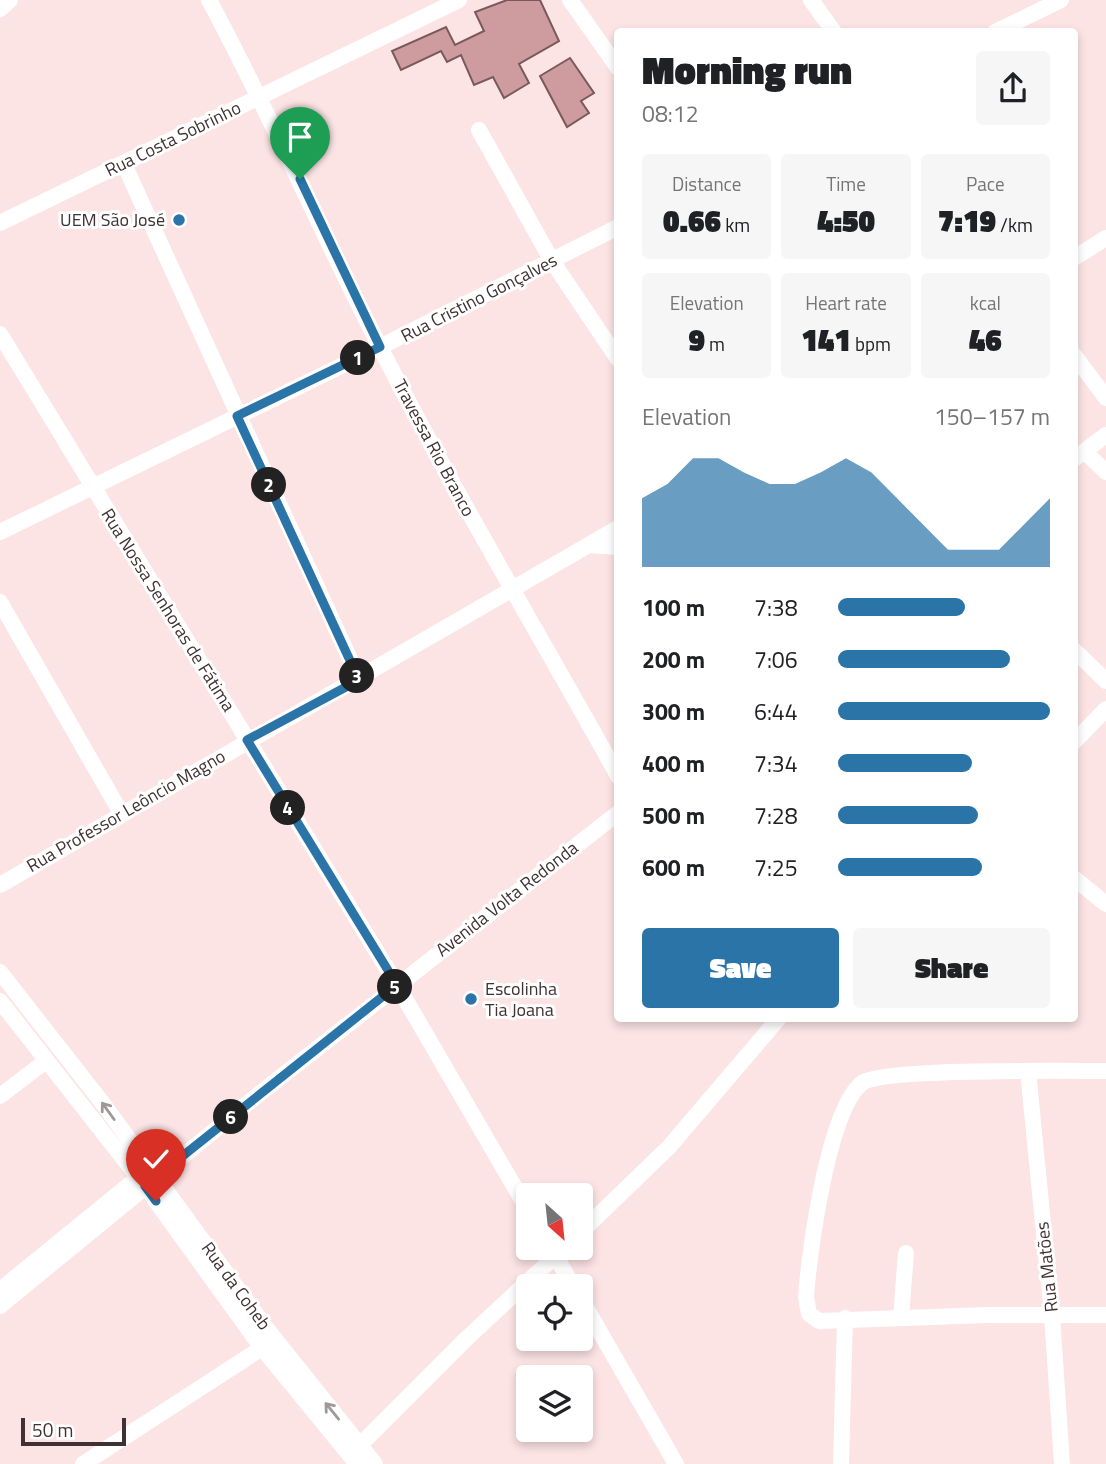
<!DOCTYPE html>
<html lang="en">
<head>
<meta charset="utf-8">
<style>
  body { margin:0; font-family:"Titillium Web",sans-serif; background:#f6f6f6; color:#202124; height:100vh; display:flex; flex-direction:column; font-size:26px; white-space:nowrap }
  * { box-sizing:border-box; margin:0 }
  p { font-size:23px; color:#757577 }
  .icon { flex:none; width:38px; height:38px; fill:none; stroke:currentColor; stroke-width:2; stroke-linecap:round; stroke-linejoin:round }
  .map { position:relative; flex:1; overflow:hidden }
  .sheet { position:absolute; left:614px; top:28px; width:464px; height:994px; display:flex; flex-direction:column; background:#fff; border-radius:7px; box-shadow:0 4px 10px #0003 }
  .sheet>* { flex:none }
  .needle { width:46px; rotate:153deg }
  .controls { position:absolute; left:516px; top:1183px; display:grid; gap:14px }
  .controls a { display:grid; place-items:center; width:77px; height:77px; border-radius:7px; background:#fff; box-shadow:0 4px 10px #0003; font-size:35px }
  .scale { position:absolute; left:21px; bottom:18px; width:105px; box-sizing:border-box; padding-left:7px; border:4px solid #403132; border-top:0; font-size:19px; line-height:24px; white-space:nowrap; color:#403132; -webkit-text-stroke:5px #fff; paint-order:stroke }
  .pin { position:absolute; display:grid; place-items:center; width:60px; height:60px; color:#fff; margin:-72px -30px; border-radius:50% 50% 50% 0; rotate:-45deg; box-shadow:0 0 7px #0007 }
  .pin .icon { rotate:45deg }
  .km { position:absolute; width:35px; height:35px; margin:-18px; border-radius:50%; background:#222; color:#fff; font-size:19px; line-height:35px; text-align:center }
  .round { display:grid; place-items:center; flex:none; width:74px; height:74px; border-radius:7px; background:#f6f6f6 }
  .head { display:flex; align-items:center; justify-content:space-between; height:119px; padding:0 28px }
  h1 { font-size:38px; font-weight:800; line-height:52px }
  .figures { display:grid; grid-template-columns:repeat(3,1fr); gap:10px; height:119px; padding:7px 28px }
  .figures div { display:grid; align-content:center; border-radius:7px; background:#f6f6f6; text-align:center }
  .figures b { font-size:30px; font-weight:800 }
  .figures small { font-size:19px; font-weight:400 }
  .figures p { font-size:19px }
  .chart { height:196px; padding:14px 28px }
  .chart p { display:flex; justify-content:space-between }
  .chart svg { width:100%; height:126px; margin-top:7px; fill:#2a74a8; opacity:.7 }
  .primary-button { display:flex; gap:14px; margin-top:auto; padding:14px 28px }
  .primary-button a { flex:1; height:80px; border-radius:7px; background:#2a74a8; color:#fff; font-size:28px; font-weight:800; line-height:80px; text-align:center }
  .primary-button a+a { background:#f6f6f6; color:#202124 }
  ul { padding:0 28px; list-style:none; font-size:23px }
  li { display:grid; grid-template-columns:112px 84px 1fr; align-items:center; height:52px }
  li i { height:18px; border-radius:9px; background:#2a74a8 }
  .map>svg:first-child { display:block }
</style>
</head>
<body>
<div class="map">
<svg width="1106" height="1464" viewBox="0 0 1106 1464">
  <rect width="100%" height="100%" fill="#fce3e4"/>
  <!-- building -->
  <path fill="#ce9c9f" stroke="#7a595b" stroke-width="2" d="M507 0H540L559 41 519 64 529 83 504 98 493 77 474 85 461 55 447 62 441 51 401 70 392 51 446 27 455 45 484 31 475 12Z
    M570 58 594 93 581 101 589 113 567 127 540 76Z"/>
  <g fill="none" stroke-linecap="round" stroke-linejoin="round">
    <!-- minor -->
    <path stroke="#fff" stroke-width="16" d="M209 0C271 115 322 235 382 351 456 495 539 634 618 776
      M570 0 618 68
      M811 0 834 32
      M0 9 10 0
      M995 32 1061 0
      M479 130 552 261 618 359
      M124 164 359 679
      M0 223 459 0
      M1074 258 1106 238
      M0 334 397 985 528 1210
      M1074 355 1106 398
      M1085 452 1106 472
      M1074 459 1106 435
      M0 532 380 347 618 227
      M589 545 618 547
      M0 602 121 813
      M1074 650 1106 681
      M1074 742 1106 709
      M1074 878 1106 904
      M0 885 618 528
      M0 972 104 1105 267 1329 375 1464
      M0 1001 145 1186 262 1348 357 1464
      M1028 1071 1052 1315 1062 1464
      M1106 1071C1070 1071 882 1068 862 1083 828 1110 809 1253 806 1297L809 1314 819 1321 988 1315H1106
      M0 1096 46 1061
      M581 1232 669 1147 779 1018
      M551 1248 573 1286
      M0 1290 145 1172
      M581 1299 676 1464
      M0 1306 254 1098 618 813
      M901 1317 906 1253
      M360 1445 466 1339 564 1248
      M83 1464 262 1348
      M841 1464 845 1318"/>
  </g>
  <!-- one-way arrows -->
  <defs><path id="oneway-shaft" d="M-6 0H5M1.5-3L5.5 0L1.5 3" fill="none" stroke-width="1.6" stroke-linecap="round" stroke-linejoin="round" transform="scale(1.75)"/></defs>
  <g stroke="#a09898">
    <use href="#oneway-shaft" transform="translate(108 1111) rotate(-126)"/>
    <use href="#oneway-shaft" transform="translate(332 1411) rotate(-129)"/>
  </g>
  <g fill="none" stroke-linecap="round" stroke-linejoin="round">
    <!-- route casing -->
    <g stroke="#fff" stroke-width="14">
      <path id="route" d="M156 1201 145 1186 397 985 247 740 359 680 237 416 380 347 300 179"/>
    </g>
    <!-- route -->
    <use href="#route" stroke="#2a74a8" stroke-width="9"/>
  </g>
  <!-- markers -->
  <g fill="#2a74a8" stroke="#fff" stroke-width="2.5">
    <circle cx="179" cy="220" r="7"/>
    <circle cx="471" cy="999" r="7"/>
  </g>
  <g text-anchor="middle" stroke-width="6" stroke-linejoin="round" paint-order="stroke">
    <!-- street labels -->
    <g font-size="18" fill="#403132" stroke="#fff">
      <text transform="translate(173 139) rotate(-26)" y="6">Rua Costa Sobrinho</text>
      <text transform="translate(479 298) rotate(-27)" y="6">Rua Cristino Gonçalves</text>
      <text transform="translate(434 448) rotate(62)" y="6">Travessa Rio Branco</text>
      <text transform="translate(168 610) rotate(58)" y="6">Rua Nossa Senhoras de Fátima</text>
      <text transform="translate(126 811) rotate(-30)" y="6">Rua Professor Leôncio Magno</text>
      <text transform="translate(507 899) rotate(-38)" y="6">Avenida Volta Redonda</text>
      <text transform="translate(1047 1267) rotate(-96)" y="6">Rua Matões</text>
      <text transform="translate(236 1286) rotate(54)" y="6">Rua da Coheb</text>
    </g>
    <!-- poi labels -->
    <g font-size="18" fill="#403132" stroke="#fff" text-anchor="end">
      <text x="165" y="226">UEM São José</text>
      <text x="485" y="995" text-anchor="start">Escolinha<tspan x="485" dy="21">Tia Joana</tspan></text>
    </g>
  </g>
</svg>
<div class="controls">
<a><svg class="needle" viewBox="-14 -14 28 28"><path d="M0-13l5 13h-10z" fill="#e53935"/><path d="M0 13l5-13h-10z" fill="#757577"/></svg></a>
<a><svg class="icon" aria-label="locate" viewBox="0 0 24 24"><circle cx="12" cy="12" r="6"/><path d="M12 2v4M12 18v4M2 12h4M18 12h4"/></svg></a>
<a><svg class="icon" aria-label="layers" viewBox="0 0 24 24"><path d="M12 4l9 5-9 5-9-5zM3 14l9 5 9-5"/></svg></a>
</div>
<div class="scale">50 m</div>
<div class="pin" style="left:300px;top:179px;background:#1e9e55"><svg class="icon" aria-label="arrive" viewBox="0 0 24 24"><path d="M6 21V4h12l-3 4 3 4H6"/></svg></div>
<div class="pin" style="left:156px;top:1201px;background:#d93025"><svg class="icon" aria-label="check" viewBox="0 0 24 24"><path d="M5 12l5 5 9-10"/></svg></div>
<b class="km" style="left:358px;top:358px">1</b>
<b class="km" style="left:269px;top:485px">2</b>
<b class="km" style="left:357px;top:676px">3</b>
<b class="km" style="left:288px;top:808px">4</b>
<b class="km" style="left:395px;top:987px">5</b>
<b class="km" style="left:231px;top:1117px">6</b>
<section class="sheet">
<div class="head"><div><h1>Morning run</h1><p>08:12</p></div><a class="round"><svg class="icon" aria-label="share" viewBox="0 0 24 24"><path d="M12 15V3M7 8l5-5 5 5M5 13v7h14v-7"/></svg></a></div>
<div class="figures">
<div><p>Distance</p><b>0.66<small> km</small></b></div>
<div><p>Time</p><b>4:50</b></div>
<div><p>Pace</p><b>7:19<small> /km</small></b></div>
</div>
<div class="figures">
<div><p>Elevation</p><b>9<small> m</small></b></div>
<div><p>Heart rate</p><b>141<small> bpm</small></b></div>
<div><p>kcal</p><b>46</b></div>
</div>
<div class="chart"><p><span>Elevation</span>150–157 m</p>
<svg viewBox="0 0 160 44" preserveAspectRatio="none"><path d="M0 44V20L10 15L20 6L30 6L40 11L50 15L60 15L70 11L80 6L90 11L100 20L110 29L120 38L130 38L140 38L150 29L160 20V44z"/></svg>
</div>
<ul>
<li><b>100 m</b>7:38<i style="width:60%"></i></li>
<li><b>200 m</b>7:06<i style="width:81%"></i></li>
<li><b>300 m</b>6:44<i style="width:100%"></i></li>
<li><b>400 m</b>7:34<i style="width:63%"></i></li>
<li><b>500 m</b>7:28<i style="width:66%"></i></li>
<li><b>600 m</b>7:25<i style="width:68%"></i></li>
</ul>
<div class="primary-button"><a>Save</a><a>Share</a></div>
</section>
</div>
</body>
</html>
